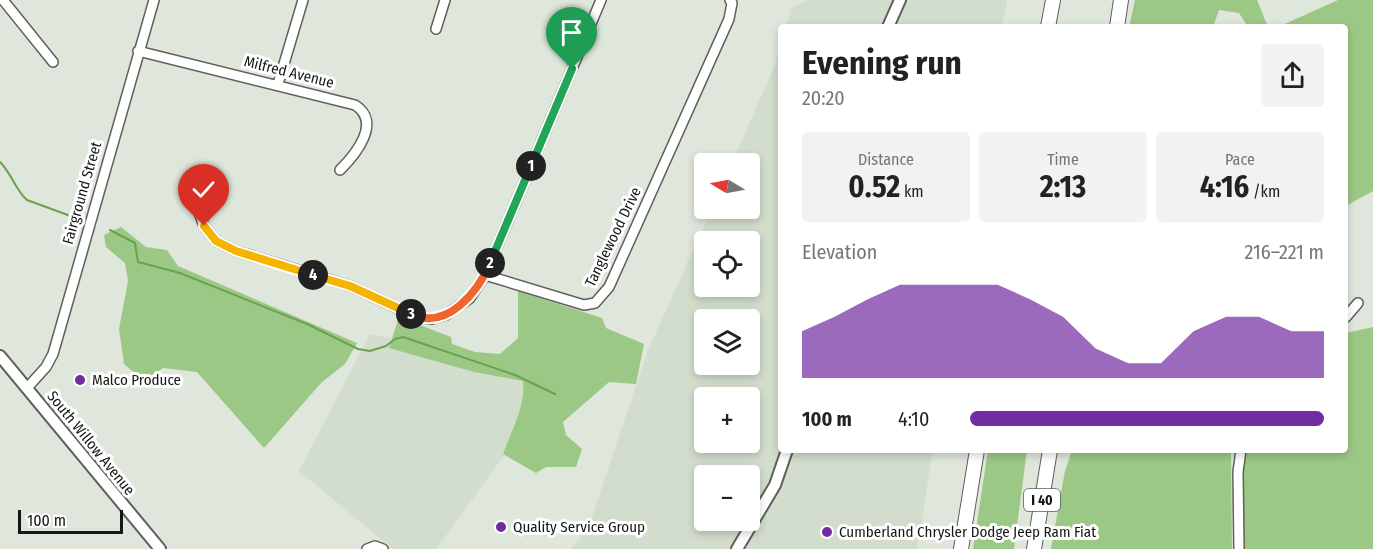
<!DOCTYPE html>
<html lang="en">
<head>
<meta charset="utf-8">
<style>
  body { margin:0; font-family:"Fira Sans Condensed",sans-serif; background:#f2f2f2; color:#222; height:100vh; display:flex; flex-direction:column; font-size:22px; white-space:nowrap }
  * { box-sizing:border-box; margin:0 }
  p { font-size:20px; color:#767676 }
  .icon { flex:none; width:33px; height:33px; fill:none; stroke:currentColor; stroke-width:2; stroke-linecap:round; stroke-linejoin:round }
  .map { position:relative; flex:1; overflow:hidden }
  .drawer { position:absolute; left:778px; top:24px; width:570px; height:429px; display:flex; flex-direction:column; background:#fff; border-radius:6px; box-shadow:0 3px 9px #0003 }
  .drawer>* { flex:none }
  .needle { width:39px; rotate:280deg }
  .fabs { position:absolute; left:694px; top:153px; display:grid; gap:12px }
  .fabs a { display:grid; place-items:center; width:66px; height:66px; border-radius:6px; background:#fff; box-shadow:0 3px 9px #0003; font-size:30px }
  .scale { position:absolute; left:18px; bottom:15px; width:105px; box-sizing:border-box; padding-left:6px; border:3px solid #161815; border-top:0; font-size:16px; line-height:21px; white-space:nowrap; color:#161815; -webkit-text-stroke:4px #fff; paint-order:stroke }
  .pin { position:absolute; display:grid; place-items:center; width:51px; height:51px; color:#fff; margin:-62px -26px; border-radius:50% 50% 50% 0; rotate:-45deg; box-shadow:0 0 6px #0007 }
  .pin .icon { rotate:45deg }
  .km { position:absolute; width:30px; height:30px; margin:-15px; border-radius:50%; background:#222; color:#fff; font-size:16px; line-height:30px; text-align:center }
  .round { display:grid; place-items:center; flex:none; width:63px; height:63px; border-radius:6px; background:#f2f2f2 }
  .headline { display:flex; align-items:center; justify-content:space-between; height:102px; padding:0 24px }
  h1 { font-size:33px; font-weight:700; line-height:45px }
  .stats { display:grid; grid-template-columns:repeat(3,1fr); gap:9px; height:102px; padding:6px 24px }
  .stats div { display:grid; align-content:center; border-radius:6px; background:#f2f2f2; text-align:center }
  .stats b { font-size:30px; font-weight:700 }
  .stats small { font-size:16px; font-weight:400 }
  .stats p { font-size:16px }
  .chart { height:168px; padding:12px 24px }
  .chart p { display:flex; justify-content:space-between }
  .chart svg { width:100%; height:108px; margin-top:6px; fill:#712ca0; opacity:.7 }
  ul { padding:0 24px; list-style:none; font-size:20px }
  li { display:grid; grid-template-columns:96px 72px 1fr; align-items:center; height:45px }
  li i { height:15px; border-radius:8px; background:#712ca0 }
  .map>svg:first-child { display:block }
</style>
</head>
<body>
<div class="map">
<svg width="1373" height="549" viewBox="0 0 1373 549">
  <rect width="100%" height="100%" fill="#dfe6dc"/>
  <!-- built -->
  <path fill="#d2ddcd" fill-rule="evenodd" d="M809 0H1007L1002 27H786L791 8Z
    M781 41 782 450H933L917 549H571L588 529 648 350 712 209 750 208V164L732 163 775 65ZM705 242H750V286H705ZM705 320H750V364H705ZM705 398H750V442H705ZM705 476H750V520H705Z
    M370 334 537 369 530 420 436 549H393L299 471Z"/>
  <!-- green -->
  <path fill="#9cc886" d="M1135 0H1257L1268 27H1248L1239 13 1219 10 1213 27H1129Z
    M1338 0H1373V191L1346 206V27H1278Z
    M121 227 146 247 167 250 178 266 357 343 345 364 322 382 264 448 197 372 163 368 144 381 124 364 119 329 128 281 125 263 106 247 104 235Z
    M518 291 602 318 606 328 644 344 636 384 609 382 563 422 566 435 582 449 576 467H546L536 473 503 454C511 432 526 405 523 381L474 372 389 348 399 317 451 337 452 344 475 352 500 354 518 338Z
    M1373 327V549H1244L1241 472 1247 450H1346V333Z
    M988 450H1027L1014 549H973Z
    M1072 450H1231L1232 549H1051L1065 471Z"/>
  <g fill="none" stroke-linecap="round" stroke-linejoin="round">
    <!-- stream -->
    <path stroke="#6ba14f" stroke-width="2" d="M0 162C12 174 16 191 27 200L76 218
      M110 230 135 243 138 262 180 273 307 324 358 349 370 351 386 346 395 339 403 337 515 375 555 394"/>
    <!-- minor casing -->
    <g stroke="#5c6159" stroke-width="12">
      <path id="minor" d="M3 0 53 62
        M601 0 485 275 584 305 595 303 609 287 729 19 732 3 730 0
        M436 29 445 0
        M138 51 355 105C382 122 356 154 340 170
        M278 84 303 0
        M198 210 204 226 216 241 236 251 350 286 417 317 432 319 446 315 470 298 485 275
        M1346 317 1358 303
        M27 388 46 367 53 354 154 0
        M367 549 375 546 383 549
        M1239 549 1238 472 1241 450"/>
    </g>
    <!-- major casing -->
    <g stroke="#5c6159" stroke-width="14">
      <path id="major" d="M888 27 900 0
        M0 356 160 549
        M737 549 775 485 787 450"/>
    </g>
    <!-- highway casing -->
    <g stroke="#5c6159" stroke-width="16">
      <path id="highway" d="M1048 27 1053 0
        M1117 27 1121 0
        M961 549 977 450
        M1034 549 1050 450"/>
    </g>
    <!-- minor -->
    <use href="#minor" stroke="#fff" stroke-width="9"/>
    <!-- major -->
    <use href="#major" stroke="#fff" stroke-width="10"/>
    <!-- highway -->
    <use href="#highway" stroke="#fff" stroke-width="14"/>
  </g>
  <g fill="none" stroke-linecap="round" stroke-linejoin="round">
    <!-- split-1 casing -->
    <g stroke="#fff" stroke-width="12">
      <path id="split-1" d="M531 166 572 69"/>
    </g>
    <!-- split-2 casing -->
    <g stroke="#fff" stroke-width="12">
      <path id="split-2" d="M490 263 531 166"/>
    </g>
    <!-- split-3 casing -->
    <g stroke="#fff" stroke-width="12">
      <path id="split-3" d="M411 314C447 331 478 292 490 263"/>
    </g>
    <!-- split-4 casing -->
    <g stroke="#fff" stroke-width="12">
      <path id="split-4" d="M313 275 350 286 411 314"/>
    </g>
    <!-- split-5 casing -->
    <g stroke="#fff" stroke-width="12">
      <path id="split-5" d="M204 226 216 241 236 251 313 275"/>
    </g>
    <!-- split-1 -->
    <use href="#split-1" stroke="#22a559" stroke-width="8"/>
    <!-- split-2 -->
    <use href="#split-2" stroke="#22a559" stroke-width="8"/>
    <!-- split-3 -->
    <use href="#split-3" stroke="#f0652b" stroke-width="8"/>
    <!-- split-4 -->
    <use href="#split-4" stroke="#f5b400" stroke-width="8"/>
    <!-- split-5 -->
    <use href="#split-5" stroke="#f5b400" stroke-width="8"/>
  </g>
  <!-- markers -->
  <g fill="#712ca0" stroke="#fff" stroke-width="2">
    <circle cx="80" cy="380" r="6"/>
    <circle cx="501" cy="527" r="6"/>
    <circle cx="827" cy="532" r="6"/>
  </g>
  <g text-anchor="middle" stroke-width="6" stroke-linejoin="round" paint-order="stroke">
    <!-- shield labels -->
    <rect fill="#fff" stroke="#5c5d5b" stroke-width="1.5" x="1024" y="489" width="36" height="22" rx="4.5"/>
    <g font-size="14" font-weight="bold" fill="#161815">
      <text x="1042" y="505">I 40</text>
    </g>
    <!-- street labels -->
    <g font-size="15" fill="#161815" stroke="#fff">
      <text transform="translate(289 72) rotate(14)" y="5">Milfred Avenue</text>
      <text transform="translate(82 193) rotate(-74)" y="5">Fairground Street</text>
      <text transform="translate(613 237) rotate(-64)" y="5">Tanglewood Drive</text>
      <text transform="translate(91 443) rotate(51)" y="5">South Willow Avenue</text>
    </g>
    <!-- poi labels -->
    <g font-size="15" fill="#161815" stroke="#fff" text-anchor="start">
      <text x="92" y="385">Malco Produce</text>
      <text x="513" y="532">Quality Service Group</text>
      <text x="839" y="537">Cumberland Chrysler Dodge Jeep Ram Fiat</text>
    </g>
  </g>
</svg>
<div class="fabs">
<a><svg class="needle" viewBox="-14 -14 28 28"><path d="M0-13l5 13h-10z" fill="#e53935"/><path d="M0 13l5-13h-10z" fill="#767676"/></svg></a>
<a><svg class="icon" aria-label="locate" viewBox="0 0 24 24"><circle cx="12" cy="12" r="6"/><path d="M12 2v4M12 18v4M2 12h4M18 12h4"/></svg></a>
<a><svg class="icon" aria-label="layers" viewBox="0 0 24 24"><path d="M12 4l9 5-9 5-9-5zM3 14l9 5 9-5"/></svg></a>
<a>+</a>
<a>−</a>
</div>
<div class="scale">100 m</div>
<div class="pin" style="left:572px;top:69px;background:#1e9e55"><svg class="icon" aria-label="arrive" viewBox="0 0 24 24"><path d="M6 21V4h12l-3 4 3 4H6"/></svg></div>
<div class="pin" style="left:204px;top:226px;background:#d93025"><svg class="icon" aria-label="check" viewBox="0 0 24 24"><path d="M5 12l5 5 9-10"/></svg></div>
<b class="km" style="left:531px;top:166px">1</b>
<b class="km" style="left:490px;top:263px">2</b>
<b class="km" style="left:411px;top:314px">3</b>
<b class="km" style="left:313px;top:275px">4</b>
<section class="drawer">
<div class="headline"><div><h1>Evening run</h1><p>20:20</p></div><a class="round"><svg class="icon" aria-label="share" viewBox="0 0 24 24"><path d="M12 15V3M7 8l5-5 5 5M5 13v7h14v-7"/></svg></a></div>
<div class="stats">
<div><p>Distance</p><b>0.52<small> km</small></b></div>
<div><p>Time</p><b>2:13</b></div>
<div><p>Pace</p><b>4:16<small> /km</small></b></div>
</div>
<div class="chart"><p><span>Elevation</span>216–221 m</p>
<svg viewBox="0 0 160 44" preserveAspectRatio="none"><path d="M0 44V25L10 19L20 12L30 6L40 6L50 6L60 6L70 12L80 19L90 32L100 38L110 38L120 25L130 19L140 19L150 25L160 25V44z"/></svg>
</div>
<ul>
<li><b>100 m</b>4:10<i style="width:100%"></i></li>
</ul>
</section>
</div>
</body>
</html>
